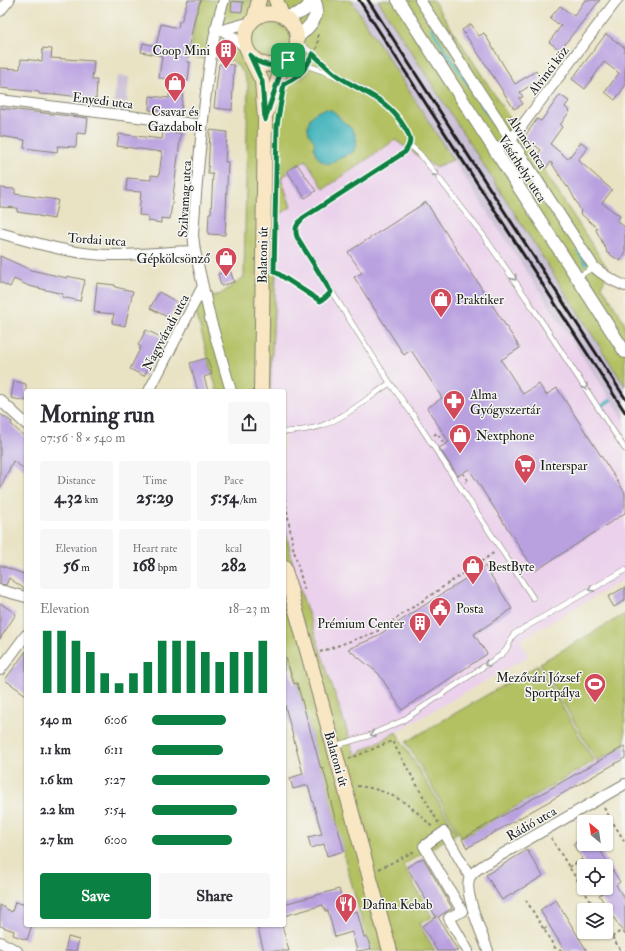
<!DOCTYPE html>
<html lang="en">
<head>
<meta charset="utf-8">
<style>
  body { margin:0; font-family:"IM FELL Double Pica",serif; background:#f7f7f7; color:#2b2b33; height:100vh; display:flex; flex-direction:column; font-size:15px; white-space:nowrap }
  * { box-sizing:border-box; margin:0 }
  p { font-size:13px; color:#7c7c81 }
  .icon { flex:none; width:22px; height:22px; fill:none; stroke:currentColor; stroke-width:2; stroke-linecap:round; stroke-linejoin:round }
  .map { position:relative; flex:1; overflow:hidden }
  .side { position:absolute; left:24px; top:389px; width:262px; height:538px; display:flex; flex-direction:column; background:#fff; border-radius:4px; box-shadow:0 1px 3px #0004 }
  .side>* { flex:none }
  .needle { width:26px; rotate:331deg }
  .tools { position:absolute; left:577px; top:815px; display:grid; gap:8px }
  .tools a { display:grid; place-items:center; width:36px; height:36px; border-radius:4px; background:#fff; box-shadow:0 1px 3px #0004; font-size:20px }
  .pin { position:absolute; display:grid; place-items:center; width:34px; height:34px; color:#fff; margin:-17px; border-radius:8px; box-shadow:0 2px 6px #0006 }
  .round { display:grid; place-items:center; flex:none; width:42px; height:42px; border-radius:4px; background:#f7f7f7 }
  .headline { display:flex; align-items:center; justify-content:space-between; height:68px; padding:0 16px }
  h1 { font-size:22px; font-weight:800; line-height:30px }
  .stats { display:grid; grid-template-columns:repeat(3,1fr); gap:6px; height:68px; padding:4px 16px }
  .stats div { display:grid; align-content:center; border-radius:4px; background:#f7f7f7; text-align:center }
  .stats b { font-size:17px; font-weight:800 }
  .stats small { font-size:11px; font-weight:400 }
  .stats p { font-size:11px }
  .chart { height:112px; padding:8px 16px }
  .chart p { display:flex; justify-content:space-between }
  .chart svg { width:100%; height:72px; margin-top:4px; stroke:#0b8043; stroke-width:6 }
  .button { display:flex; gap:8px; margin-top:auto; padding:8px 16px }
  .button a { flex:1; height:46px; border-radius:4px; background:#0b8043; color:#fff; font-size:16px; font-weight:800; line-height:46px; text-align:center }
  .button a+a { background:#f7f7f7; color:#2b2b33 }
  ul { padding:0 16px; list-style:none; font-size:13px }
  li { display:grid; grid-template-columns:64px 48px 1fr; align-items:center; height:30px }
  li i { height:10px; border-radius:5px; background:#0b8043 }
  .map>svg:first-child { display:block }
</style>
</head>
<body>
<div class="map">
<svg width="625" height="951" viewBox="0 0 625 951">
  <rect width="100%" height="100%" fill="#f6f6f2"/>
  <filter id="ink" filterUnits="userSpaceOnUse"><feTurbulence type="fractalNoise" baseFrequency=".025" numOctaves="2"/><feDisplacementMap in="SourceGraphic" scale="8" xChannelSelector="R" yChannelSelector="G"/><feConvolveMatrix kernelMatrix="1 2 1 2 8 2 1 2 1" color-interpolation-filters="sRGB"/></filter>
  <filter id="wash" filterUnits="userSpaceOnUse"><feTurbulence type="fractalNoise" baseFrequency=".012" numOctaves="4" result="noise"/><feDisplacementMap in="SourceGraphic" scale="16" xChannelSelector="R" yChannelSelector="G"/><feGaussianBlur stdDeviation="0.9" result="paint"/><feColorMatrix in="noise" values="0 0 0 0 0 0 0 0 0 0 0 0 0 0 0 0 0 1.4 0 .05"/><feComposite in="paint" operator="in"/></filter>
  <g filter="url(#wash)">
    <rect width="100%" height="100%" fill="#e9e3c4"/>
    <!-- built -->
    <path fill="#ebd1eb" d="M395 140 435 167 453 160 625 421V579L520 640 528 656 355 756 294 571 284 521V391H270L279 215 291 207 281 178 306 160 325 189Z"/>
    <!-- industrial -->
    <path fill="#cbbfd5" d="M351 0H378L625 386V421L453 160Z
      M117 76 129 77 127 103 114 102Z"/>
    <!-- green -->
    <path fill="#b3c163" stroke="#686e40" d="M202 0H351L453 160 435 167 395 140 324 189 306 160 281 178 291 207 279 215 270 391H217L193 301 221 294 244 277 248 84 243 72 233 61 190 57 195 18Z
      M378 0H433L608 269 602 286 625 323V386Z
      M284 521 294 571 355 755 396 732 457 833 403 865 432 917 419 924 435 951H370L284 636Z
      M625 614V745L597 761 540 663Z
      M538 665 594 761 462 838 406 742Z"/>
    <!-- water -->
    <path fill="#43b3bc" stroke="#30686c" d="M326 109C337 110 337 117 344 122 345 124 348 124 349 126 357 134 359 143 353 152L328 164C321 162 315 156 314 148 314 147 315 142 314 141 313 139 310 137 309 134 305 120 313 111 326 109Z"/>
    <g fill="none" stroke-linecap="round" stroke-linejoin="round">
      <!-- stream -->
      <path stroke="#43b3bc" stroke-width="3" d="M431 28 503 138
        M578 252 586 264
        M602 406 611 400"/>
    </g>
    <g id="blocks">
      <!-- building -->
      <path fill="#b9a1e0" d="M188 0H201L195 17 189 45H190L187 62H190L188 81 184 80 181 113 149 110 150 96 169 98 170 79 159 78 162 56 141 52 143 43 156 46 161 24 178 28 179 21 181 22Z
        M585 0H600L560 50 549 42 561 26 550 18 560 6 574 16Z
        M232 1 243 2 242 12 231 11Z
        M471 24 479 36 484 33 515 84 536 71 541 79 520 92 523 97 519 98 523 104 514 109 486 65 462 30Z
        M606 34 625 48V86L615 100 605 92 619 73 604 62 585 89 572 79Z
        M43 48 52 49 51 58 94 61 92 80H97L96 99 55 94V95L39 94V92L0 88V68L20 69 21 59 42 61Z
        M219 64 234 65 232 110 214 108Z
        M560 95 569 101 565 107 570 111 560 125 562 127 550 144 568 159 581 142 588 147 578 160 612 190 602 203 620 216 617 221 625 227V254L620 261 606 252 607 251 596 230 597 228 580 213 581 211 568 186 567 187 551 162 546 168 534 158 541 150 524 137 537 119 541 121Z
        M0 108 88 118 86 134 77 133 76 147 58 146 57 152 24 148 25 140 0 136Z
        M210 130 227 132 225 162H228L225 235 208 234 209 213H211L213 174H208Z
        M163 131 181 133 170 219 161 218V223L148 221V216L139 215 141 192 126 191 127 178 151 180V175L159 176 162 152 117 146 119 134 162 139Z
        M297 164 316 191 305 198 287 171Z
        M0 188 15 189V194L58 200 54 219 38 216V215L17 212 18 208 0 207Z
        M426 202 520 348 501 360 523 394 539 384 546 395 557 388 625 493V513L535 571 469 469 458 476 439 448 449 442 427 408 442 398 411 350 404 355 354 277 362 273 348 252Z
        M0 256 31 270 67 278V276L85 280 80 301 62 297 63 294 29 286 14 279 10 287 0 282Z
        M230 270 234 282 221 286 218 274Z
        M97 283 115 285V287L133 291 125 326 112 323 114 314 94 312Z
        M159 292 177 302 169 318 150 308Z
        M146 330 163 338 144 376 130 369 141 347 138 345Z
        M207 358 212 374 204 377 208 391H198L190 363Z
        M14 381 26 384V401L11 398Z
        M0 414 12 422 11 424 26 438V470L13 461 0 489Z
        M0 565 26 575V590L9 578 6 585 0 584Z
        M485 566 512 609 474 634 487 654 402 710 379 674 348 649 374 638Z
        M625 587V600L614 607 608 597Z
        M0 603 16 614 0 639Z
        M26 651V695L5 680Z
        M284 658H286L294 684 297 683 321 769 323 768 329 790H328L334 814 344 851 327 856 324 844 311 848 308 837 322 834 308 785 293 789 290 778 303 774 284 702Z
        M625 746V758L467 848 462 839Z
        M584 837V844H596L620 882 616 885 625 900V935L599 895 604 892 601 888H606V866H587L573 844Z
        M527 850 543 876 502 900 486 875Z
        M423 858 452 908 438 917 458 951H437L422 926 436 917 407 867Z
        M339 889 346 914 357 911 364 937H367L371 949 357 951 352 932 335 937 328 911H325L323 905 284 916V904Z
        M556 900 587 951H565L563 948 540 910Z
        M15 902 26 905V925H32L27 940 13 935 14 931 0 926V905L12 912Z
        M257 925H282L289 951H264Z
        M68 937 79 940 76 951H65Z"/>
    </g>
  </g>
  <g filter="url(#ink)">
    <use href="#blocks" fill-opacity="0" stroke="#828070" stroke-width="1"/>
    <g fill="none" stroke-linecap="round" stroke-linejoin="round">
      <!-- service casing -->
      <g stroke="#828070" stroke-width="6">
        <path id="service" d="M298 41 338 76
          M288 60C325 70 383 91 403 125 410 136 414 141 405 152L303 218C290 231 297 237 305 250L390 383 413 415 533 598
          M410 145 420 154 483 235 527 299 625 449
          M578 277 594 267
          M284 432C296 431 309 430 321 426 346 417 368 398 390 383
          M334 746 368 736 402 721 501 655 506 650 514 634 524 628 625 570"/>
      </g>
      <!-- minor casing -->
      <g stroke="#828070" stroke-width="12">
        <path id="minor" d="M224 0C213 33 209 67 205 101 200 146 196 190 193 235L195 251 210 318 231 391
          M420 0 594 267C604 276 613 281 625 286
          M0 11 9 0
          M215 29 222 30 251 22
          M222 30 234 38 246 48
          M0 100 202 125
          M495 150 511 140 617 0
          M0 233C38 244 78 256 118 255 144 255 169 251 195 251
          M149 391 203 286
          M0 400 26 424
          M0 590 26 597
          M0 670 26 635
          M0 942 17 951
          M468 951 449 918 462 911 424 846 444 832 470 877
          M488 951C483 936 462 891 470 877 473 871 481 867 487 863L625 784"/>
      </g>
      <!-- tertiary casing -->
      <g stroke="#828070" stroke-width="14">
        <path id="tertiary" d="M398 0 625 352
          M286 17C297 14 308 12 311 0
          M298 37C308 28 323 15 314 0"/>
      </g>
      <!-- secondary casing -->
      <g stroke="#828070" stroke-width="16">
        <path id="secondary" d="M276 0 282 15
          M245 39a26 26 0 1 1 52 0a26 26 0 1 1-52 0Z
          M254 19 259 0
          M249 55 262 81 265 120 261 391
          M267 112 284 62
          M284 567 390 951"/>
      </g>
      <!-- path -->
      <path stroke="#828070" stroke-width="2" stroke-dasharray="3 3" stroke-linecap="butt" d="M316 49 318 46V32
        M291 81 303 71
        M275 272 320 301 326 297
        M434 435 437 433 445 445
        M463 473 468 481 465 482
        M284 493 293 547 305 592
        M320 652 376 632 495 552
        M349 759 392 741 439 824
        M357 786C389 789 411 804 433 828
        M604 808 625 842
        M551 838 596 910
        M569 867 583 859
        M379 869 415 851
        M526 900 557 951
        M606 912 609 910
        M606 927 621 951
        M544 929 549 925
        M612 937 622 930
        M559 951 563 948"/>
      <!-- service -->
      <use href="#service" stroke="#fff" stroke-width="5"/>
      <!-- minor -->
      <use href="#minor" stroke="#fff" stroke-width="10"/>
      <!-- tertiary -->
      <use href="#tertiary" stroke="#fff" stroke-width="12"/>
      <!-- secondary -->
      <use href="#secondary" stroke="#f9e7c3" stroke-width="14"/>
      <!-- rail -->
      <path stroke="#1c1c1c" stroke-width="3" d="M359 0 625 412
        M368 0 625 398"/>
    </g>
    <!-- one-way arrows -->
    <defs><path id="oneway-chevron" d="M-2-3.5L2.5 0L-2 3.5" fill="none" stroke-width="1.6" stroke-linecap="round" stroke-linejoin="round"/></defs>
    <g stroke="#999">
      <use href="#oneway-chevron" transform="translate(436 174) rotate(52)"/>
      <use href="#oneway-chevron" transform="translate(514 278) rotate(55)"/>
      <use href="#oneway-chevron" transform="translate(585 387) rotate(57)"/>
      <use href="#oneway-chevron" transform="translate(591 589) rotate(151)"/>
      <use href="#oneway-chevron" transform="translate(487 664) rotate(146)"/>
      <use href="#oneway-chevron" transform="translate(373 734) rotate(157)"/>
    </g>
  </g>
  <g fill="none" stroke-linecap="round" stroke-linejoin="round" filter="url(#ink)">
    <!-- route casing -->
    <g stroke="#fff" stroke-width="8">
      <path id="route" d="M288 60 284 62 265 120 262 81 250 55C260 66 274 69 288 60L307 65C301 75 293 80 284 84L277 125 274 271 320 301 325 298 331 292 297 237C294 228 297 224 303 218L405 152C412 142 411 138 405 128 387 98 367 95 341 78 331 72 322 62 313 54L307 65 288 60"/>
    </g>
    <!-- route -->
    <use href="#route" stroke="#0b8043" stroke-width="5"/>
  </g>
  <!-- icons -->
  <defs>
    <g id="building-pin" transform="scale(1.15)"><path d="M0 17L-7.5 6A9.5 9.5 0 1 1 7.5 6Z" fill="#d1495b" stroke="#f6f6f2"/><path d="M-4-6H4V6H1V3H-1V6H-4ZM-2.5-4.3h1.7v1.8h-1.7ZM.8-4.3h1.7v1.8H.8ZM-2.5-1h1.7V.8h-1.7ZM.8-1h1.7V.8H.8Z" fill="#fff"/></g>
    <g id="shop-pin" transform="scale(1.15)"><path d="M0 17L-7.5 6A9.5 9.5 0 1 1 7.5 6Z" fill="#d1495b" stroke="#f6f6f2"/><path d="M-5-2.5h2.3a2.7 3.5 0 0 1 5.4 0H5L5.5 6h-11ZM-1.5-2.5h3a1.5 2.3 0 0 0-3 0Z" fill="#fff"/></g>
    <g id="pharmacy-pin" transform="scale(1.15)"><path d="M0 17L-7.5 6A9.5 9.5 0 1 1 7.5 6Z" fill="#d1495b" stroke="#f6f6f2"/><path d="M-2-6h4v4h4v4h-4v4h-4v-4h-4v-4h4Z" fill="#fff"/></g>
    <g id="supermarket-pin" transform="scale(1.15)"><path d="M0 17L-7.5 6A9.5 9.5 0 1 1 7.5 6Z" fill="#d1495b" stroke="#f6f6f2"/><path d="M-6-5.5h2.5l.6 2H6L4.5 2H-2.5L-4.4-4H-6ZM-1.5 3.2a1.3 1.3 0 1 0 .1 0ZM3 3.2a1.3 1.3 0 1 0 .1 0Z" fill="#fff"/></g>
    <g id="civic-pin" transform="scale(1.15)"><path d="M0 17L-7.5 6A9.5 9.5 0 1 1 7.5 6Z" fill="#d1495b" stroke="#f6f6f2"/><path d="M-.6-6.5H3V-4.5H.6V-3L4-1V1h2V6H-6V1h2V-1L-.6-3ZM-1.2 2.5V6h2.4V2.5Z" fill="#fff"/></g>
    <g id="stadium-pin" transform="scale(1.15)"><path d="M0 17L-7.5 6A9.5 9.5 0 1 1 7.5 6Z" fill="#d1495b" stroke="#f6f6f2"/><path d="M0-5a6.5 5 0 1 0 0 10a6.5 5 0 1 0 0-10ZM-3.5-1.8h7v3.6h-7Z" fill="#fff"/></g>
    <g id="restaurant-pin" transform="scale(1.15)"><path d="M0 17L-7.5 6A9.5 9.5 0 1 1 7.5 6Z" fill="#d1495b" stroke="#f6f6f2"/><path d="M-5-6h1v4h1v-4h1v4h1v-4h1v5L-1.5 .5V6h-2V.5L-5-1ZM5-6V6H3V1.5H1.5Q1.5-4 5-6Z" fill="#fff"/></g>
  </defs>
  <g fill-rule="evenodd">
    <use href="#building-pin" x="226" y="50"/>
    <use href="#shop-pin" x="175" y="83"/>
    <use href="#shop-pin" x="226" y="258"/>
    <use href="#shop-pin" x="441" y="299"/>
    <use href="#pharmacy-pin" x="454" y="401"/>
    <use href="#shop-pin" x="460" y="435"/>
    <use href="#supermarket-pin" x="525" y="465"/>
    <use href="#shop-pin" x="473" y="566"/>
    <use href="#civic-pin" x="440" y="608"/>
    <use href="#building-pin" x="420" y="623"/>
    <use href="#stadium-pin" x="595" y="684"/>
    <use href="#restaurant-pin" x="346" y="904"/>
  </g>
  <g text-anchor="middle" stroke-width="3" stroke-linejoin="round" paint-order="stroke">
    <!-- poi labels -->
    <g font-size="13" fill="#1c1c1c" stroke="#f6f6f2" text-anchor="start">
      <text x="210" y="55" text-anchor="end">Coop Mini</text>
      <text x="175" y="116" text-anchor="middle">Csavar és<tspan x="175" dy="15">Gazdabolt</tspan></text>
      <text x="210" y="263" text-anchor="end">Gépkölcsönző</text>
      <text x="456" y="304">Praktiker</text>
      <text x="470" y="399">Alma<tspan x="470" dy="15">Gyógyszertár</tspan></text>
      <text x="476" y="440">Nextphone</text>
      <text x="540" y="470">Interspar</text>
      <text x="488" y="571">BestByte</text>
      <text x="456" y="613">Posta</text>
      <text x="404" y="628" text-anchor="end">Prémium Center</text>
      <text x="580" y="682" text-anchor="end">Mezővári József<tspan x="580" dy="15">Sportpálya</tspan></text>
      <text x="362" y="909">Dafina Kebab</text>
    </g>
    <!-- street labels -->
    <g font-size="13" fill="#1c1c1c" stroke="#f6f6f2">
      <text transform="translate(548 70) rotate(-53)" y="5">Alvinci köz</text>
      <text transform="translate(103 100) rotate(7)" y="5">Enyedi utca</text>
      <text transform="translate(528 142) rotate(57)" y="5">Alvinci utca</text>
      <text transform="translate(523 168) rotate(57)" y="5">Vásárhelyi utca</text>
      <text transform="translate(184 199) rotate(-87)" y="5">Szilvamag utca</text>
      <text transform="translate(97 239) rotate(4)" y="5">Tordai utca</text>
      <text transform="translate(262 255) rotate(-89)" y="5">Balatoni út</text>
      <text transform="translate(165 332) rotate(-62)" y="5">Nagyváradi utca</text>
      <text transform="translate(337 759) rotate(74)" y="5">Balatoni út</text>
      <text transform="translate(531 823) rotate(-30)" y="5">Rádió utca</text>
    </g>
  </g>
</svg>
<div class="tools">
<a><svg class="needle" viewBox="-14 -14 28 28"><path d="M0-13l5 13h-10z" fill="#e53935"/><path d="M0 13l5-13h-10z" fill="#7c7c81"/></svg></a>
<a><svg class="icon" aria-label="locate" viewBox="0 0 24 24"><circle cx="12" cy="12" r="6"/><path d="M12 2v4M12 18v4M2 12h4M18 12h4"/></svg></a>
<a><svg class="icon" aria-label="layers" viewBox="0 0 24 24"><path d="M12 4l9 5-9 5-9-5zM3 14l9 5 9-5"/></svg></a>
</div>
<div class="pin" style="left:288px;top:60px;background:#1e9e55"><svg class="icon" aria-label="arrive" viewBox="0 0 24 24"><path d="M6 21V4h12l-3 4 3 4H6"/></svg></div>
<section class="side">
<div class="headline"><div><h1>Morning run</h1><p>07:56 · 8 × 540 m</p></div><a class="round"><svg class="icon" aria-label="share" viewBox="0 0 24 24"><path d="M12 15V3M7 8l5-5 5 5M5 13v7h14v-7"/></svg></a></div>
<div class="stats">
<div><p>Distance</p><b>4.32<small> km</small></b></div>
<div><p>Time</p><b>25:29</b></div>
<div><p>Pace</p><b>5:54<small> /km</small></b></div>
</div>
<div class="stats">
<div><p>Elevation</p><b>56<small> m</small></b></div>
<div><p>Heart rate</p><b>168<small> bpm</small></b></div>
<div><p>kcal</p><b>282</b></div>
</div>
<div class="chart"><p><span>Elevation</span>18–23 m</p>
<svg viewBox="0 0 160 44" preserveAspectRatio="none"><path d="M5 44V6M15 44V6M25 44V12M35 44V19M45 44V32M55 44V38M65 44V32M75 44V25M85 44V12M95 44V12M105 44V12M115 44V19M125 44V25M135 44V19M145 44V19M155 44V12"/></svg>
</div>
<ul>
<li><b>540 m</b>6:06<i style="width:63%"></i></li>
<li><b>1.1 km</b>6:11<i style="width:60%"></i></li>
<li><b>1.6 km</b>5:27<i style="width:100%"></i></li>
<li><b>2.2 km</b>5:54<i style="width:72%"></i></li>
<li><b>2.7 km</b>6:00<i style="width:68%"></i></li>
</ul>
<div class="button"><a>Save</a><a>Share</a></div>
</section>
</div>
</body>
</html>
